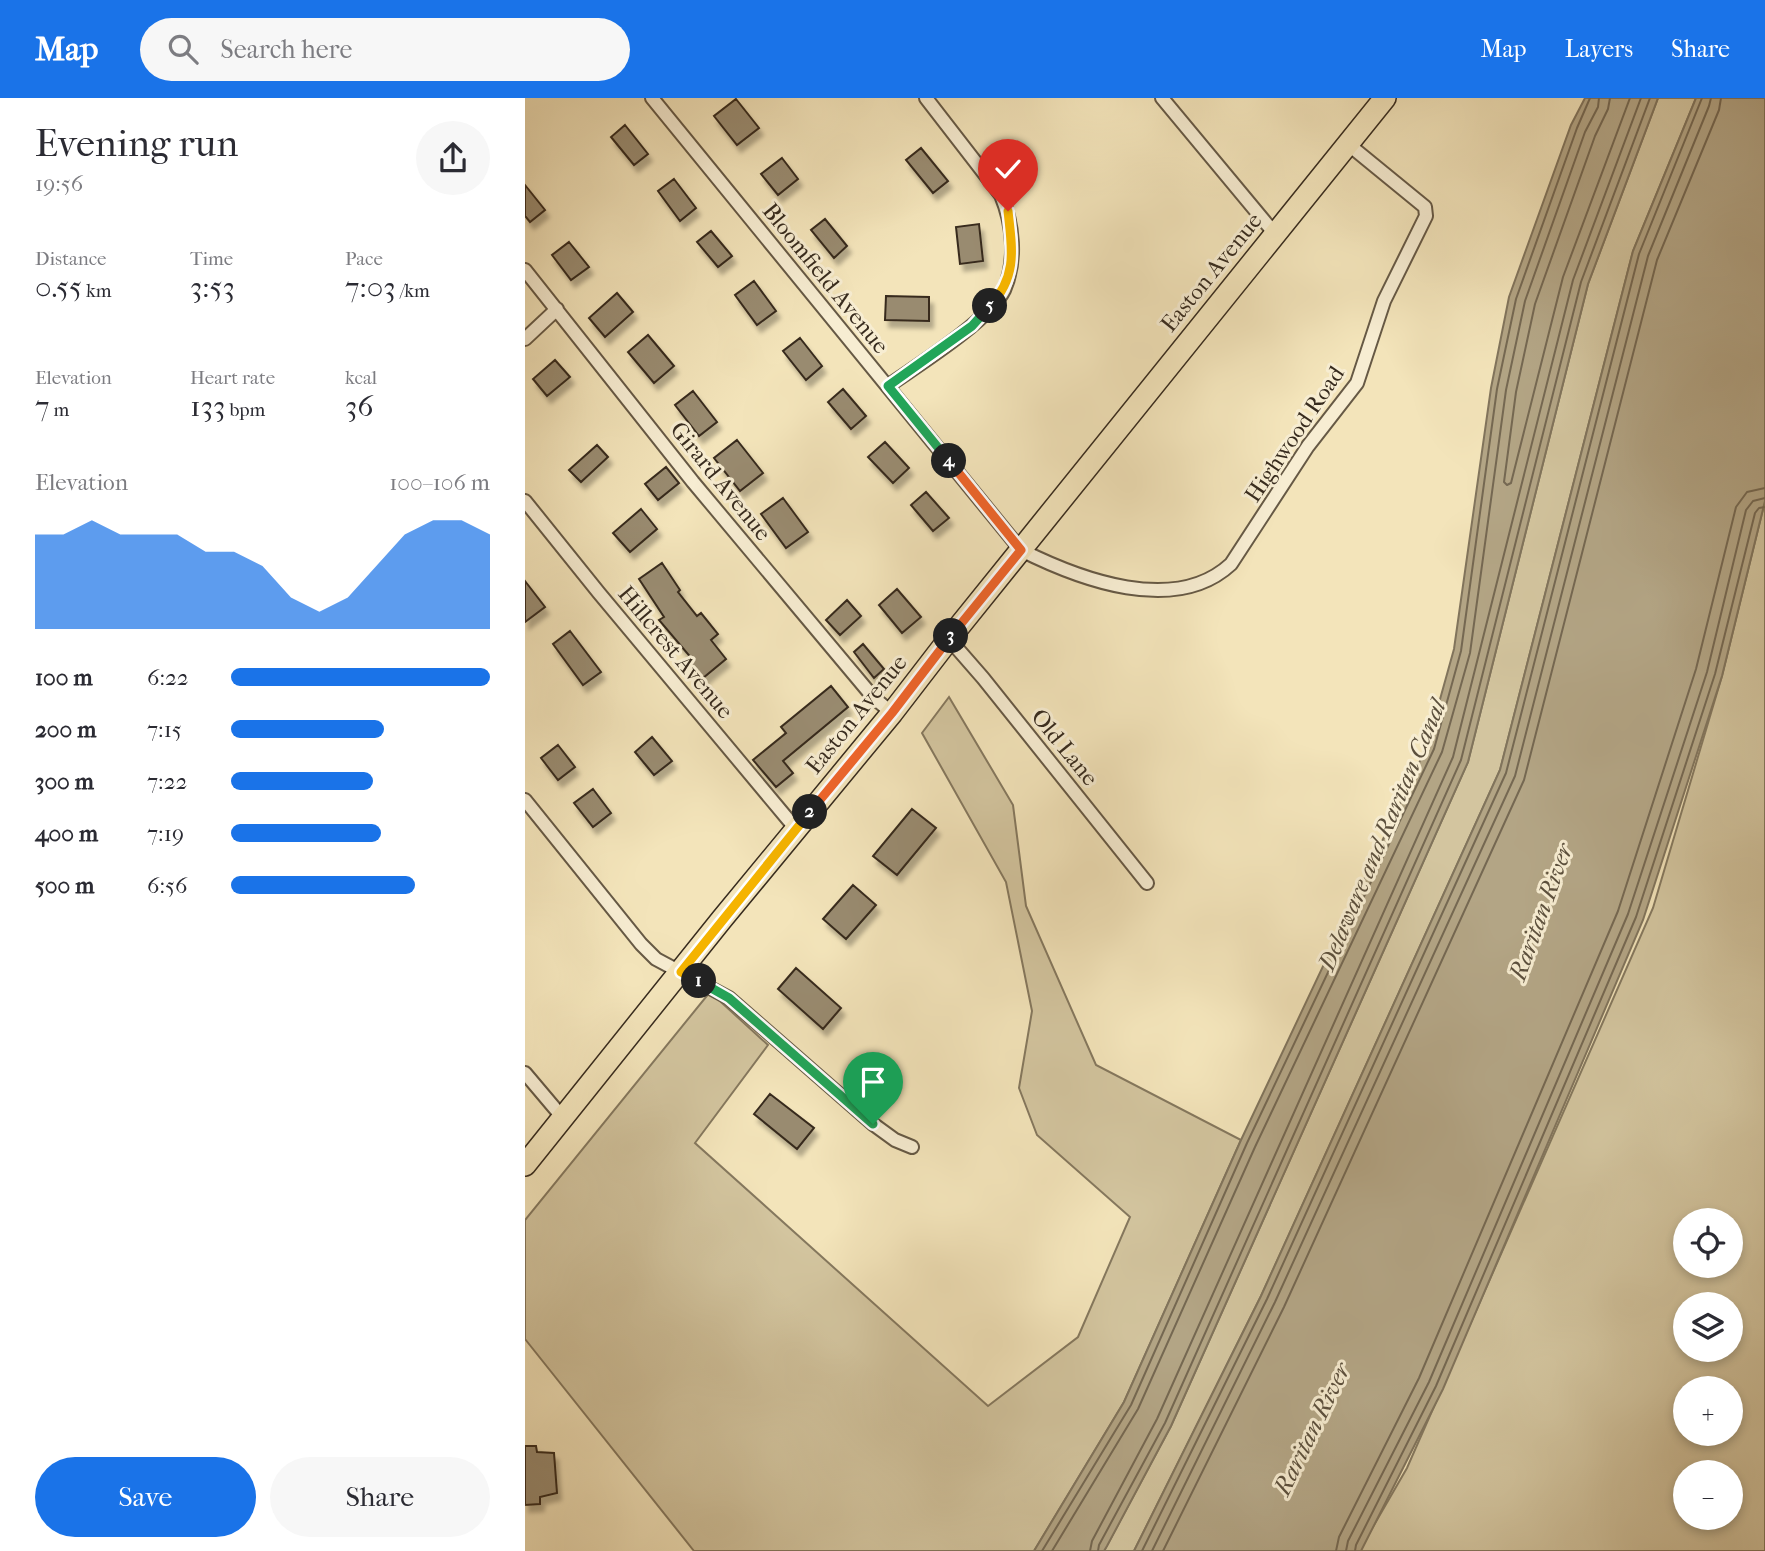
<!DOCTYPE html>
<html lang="en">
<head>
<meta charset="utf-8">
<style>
  body { margin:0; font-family:"IM FELL French Canon",serif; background:#f7f7f7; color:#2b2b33; height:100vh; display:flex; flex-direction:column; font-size:26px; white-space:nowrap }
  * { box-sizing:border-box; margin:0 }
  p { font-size:23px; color:#7c7c81 }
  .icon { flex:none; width:38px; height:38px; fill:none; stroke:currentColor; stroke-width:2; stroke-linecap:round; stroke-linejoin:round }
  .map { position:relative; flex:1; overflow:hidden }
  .panel { display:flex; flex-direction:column; background:#fff; width:525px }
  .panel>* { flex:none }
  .fabs { position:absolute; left:1148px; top:1110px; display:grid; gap:14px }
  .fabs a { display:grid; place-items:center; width:70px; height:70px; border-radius:50%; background:#fff; box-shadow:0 4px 10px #0003; font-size:35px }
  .pin { position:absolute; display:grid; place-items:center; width:60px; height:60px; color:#fff; margin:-72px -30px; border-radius:50% 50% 50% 0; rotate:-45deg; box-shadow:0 0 7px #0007 }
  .pin .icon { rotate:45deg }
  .km { position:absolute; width:35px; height:35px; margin:-18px; border-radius:50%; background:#222; color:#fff; font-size:19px; line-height:35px; text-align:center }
  .round { display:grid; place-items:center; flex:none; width:74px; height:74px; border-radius:37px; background:#f7f7f7 }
  .summary { display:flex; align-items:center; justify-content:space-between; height:119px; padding:0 35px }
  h1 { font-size:38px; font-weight:600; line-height:52px }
  .figures { display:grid; grid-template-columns:repeat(3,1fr); gap:10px; height:119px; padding:7px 35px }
  .figures div { display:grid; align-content:center }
  .figures b { font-size:30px; font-weight:600 }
  .figures small { font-size:19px; font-weight:400 }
  .figures p { font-size:19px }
  .chart { height:196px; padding:14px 35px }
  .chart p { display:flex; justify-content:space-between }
  .chart svg { width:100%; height:126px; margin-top:7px; fill:#1a73e8; opacity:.7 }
  .button { display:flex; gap:14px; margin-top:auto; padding:14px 35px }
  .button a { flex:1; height:80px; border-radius:42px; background:#1a73e8; color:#fff; font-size:28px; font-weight:600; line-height:80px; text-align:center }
  .button a+a { background:#f7f7f7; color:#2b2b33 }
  ul { padding:0 35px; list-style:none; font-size:23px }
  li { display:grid; grid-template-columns:112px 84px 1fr; align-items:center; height:52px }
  li i { height:18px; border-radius:9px; background:#1a73e8 }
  header { display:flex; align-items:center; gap:42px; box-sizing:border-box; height:98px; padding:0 35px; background:#1a73e8; color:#fff }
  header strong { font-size:33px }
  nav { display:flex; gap:38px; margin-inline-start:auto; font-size:24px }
  .search { width:490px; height:63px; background:#f7f7f7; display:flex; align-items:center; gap:18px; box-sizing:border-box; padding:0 24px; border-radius:38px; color:#7c7c81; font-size:26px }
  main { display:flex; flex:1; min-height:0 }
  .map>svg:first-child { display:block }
</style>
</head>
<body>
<header>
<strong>Map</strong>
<div class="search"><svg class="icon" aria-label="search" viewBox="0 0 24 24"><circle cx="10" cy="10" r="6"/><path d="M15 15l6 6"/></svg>Search here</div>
<nav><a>Map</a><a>Layers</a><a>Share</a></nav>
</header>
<main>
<section class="panel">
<div class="summary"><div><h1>Evening run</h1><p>19:56</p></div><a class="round"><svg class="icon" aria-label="share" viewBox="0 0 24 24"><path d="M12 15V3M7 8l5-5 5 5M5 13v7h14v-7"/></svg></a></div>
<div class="figures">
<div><p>Distance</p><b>0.55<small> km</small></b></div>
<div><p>Time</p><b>3:53</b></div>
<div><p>Pace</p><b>7:03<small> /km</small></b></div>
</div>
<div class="figures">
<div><p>Elevation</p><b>7<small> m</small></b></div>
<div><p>Heart rate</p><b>133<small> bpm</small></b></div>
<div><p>kcal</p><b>36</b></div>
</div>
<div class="chart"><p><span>Elevation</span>100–106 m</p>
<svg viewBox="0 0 160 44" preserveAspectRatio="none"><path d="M0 44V11L10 11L20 6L30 11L40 11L50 11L60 17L70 17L80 22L90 33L100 38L110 33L120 22L130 11L140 6L150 6L160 11V44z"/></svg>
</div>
<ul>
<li><b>100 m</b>6:22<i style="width:100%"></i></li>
<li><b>200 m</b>7:15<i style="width:59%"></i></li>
<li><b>300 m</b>7:22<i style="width:55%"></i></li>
<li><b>400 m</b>7:19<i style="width:58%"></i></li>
<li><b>500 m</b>6:56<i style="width:71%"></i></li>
</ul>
<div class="button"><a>Save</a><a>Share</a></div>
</section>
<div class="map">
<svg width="1240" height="1453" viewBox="0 0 1240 1453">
  <defs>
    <filter id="shadow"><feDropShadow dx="4" dy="7" stdDeviation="2" flood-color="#0004"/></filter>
  </defs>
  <rect width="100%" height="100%" fill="#f3e4ba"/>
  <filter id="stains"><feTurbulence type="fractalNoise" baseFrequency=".00286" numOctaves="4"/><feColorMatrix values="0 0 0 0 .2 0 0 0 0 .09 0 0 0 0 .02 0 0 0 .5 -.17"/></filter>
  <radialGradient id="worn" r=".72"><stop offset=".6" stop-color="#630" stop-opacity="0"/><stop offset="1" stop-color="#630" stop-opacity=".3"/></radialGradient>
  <!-- green -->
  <path fill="#d3c59f" stroke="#85785e" stroke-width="2" fill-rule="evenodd" d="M1133 0H1171L1108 153 975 672 736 1198 609 1453H579L646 1328 943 664 1063 186Z
    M1240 403V1453H834L882 1370 1128 810 1197 578ZM1160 1122H1206V1167H1160ZM1160 1206H1206V1251H1160ZM1160 1290H1206V1335H1160ZM1160 1374H1206V1419H1160Z
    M424 599 488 707 501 808 571 967 716 1042 599 1304 509 1453H169L0 1241V1122L185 894 243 947 170 1045 463 1308 553 1239 605 1119 512 1037 494 990 507 913 481 784 397 635Z"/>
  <!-- water -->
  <path fill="#b3a585" stroke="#81745c" stroke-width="2" d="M1060 0H1133L1063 186 943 664 646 1328 582 1448 579 1453H509L599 1304 716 1042 902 648 929 551 966 290 984 199 1046 27Z
    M1171 0H1240V403L1197 578 1118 822 918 1291 836 1453H609L736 1198 975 672 1108 153Z"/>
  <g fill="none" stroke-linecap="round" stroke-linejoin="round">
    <!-- shore -->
    <path stroke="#756852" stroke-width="2" d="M1085 0 1083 11 1070 38 1010 206 991 294 979 384 982 387 986 385 1038 179 1105 0
      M517 1453 606 1307 722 1045 909 651 936 553 972 291 991 201 1052 30 1065 0
      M527 1453 613 1311 730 1049 917 654 945 555 981 292 1000 203 1060 34 1073 9 1074 0
      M565 1453 567 1443 632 1321 928 659 1048 182 1116 0
      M573 1453 574 1447 640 1325 936 662 1056 184 1125 0
      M617 1453 742 1201 981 675 1114 156 1177 0
      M627 1453 750 1204 990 678 1123 158 1184 8 1186 0
      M638 1453 759 1209 999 682 1132 162 1194 12 1196 0
      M811 1453 814 1439 894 1280 1093 813 1171 571 1211 409 1222 394 1240 390
      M821 1453 823 1443 904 1284 1103 816 1182 574 1221 412 1228 403 1240 400
      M830 1453 831 1447 911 1288 1111 819 1190 576 1230 415 1234 410 1240 409"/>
  </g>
  <!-- building -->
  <path fill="#998b6f" stroke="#372b1e" stroke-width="2" filter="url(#shadow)" d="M211 1 234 30 212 47 189 18Z
    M100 27 123 56 109 67 86 39Z
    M396 50 423 83 408 95 381 62Z
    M257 60 273 81 253 97 236 76Z
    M149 81 171 110 155 123 133 93Z
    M0 87 20 112 5 124 0 118Z
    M300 121 322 148 309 160 286 132Z
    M454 126 458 163 435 166 431 129Z
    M186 133 207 158 193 169 172 144Z
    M44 144 64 169 46 182 27 157Z
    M229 183 251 213 232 227 210 197Z
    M92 195 108 214 80 239 64 220Z
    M361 198 404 199V223L360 222Z
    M123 237 149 268 129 285 103 254Z
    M275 240 297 268 281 282 258 253Z
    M30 262 45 279 22 298 8 281Z
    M318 291 341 318 326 331 303 304Z
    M168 293 192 324 174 338 150 307Z
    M212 342 238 375 215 393 189 360Z
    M360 344 384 370 368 385 343 359Z
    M72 347 83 359 56 384 44 372Z
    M141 369 154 385 133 402 120 386Z
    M401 394 424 420 408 433 386 407Z
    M258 400 283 434 261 450 236 416Z
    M116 411 132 431 105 454 88 435Z
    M137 465 155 492 153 494 172 518 176 515 193 536 186 542 201 561 178 580 165 564 168 562 134 522 139 519 114 481Z
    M0 483 20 509 0 524Z
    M372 491 396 519 377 535 354 507Z
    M322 502 336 518 315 537 301 522Z
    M45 533 76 574 58 587 28 546Z
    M338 546 359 571 349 580 329 554Z
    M306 588 323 609 258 663 268 675 251 689 228 662 261 635 256 629Z
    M127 639 147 663 129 677 110 654Z
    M33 647 50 669 33 682 16 660Z
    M68 691 86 715 68 729 49 705Z
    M387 711 411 730 372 777 348 758Z
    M328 787 351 807 321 841 298 821Z
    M271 870 316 910 298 931 253 891Z
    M245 996 289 1030 272 1051 229 1016Z
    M0 1348H11L12 1354 29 1355 32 1395 15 1399V1406L0 1407Z"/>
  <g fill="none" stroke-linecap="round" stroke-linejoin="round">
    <!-- minor casing -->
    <g stroke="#665945" stroke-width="16">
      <path id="minor" d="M127 0 496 452C554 481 650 518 706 466L783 348 832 285 859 203 901 118 900 109 823 46
        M637 0 750 136
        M0 172 168 384 348 599 367 615
        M0 241 32 211
        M363 288C393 267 464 223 479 192 492 162 488 126 476 97L401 0
        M0 403 74 495 271 731
        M424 541 458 580 622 785
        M0 702 116 846 131 861 204 900 348 1026 370 1042 387 1049
        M0 975 38 1020"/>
    </g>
    <!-- primary casing -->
    <g stroke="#372b1e" stroke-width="24">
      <path id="primary" d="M0 1067 197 821 367 615 424 541 860 0"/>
    </g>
    <!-- minor -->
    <use href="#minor" stroke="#f7edd2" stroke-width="12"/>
    <!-- primary -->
    <use href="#primary" stroke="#f3e4ba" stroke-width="21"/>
  </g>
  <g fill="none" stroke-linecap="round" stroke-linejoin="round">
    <!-- split-1 casing -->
    <g stroke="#fff" stroke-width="14">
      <path id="split-1" d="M174 883 204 900 348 1026"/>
    </g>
    <!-- split-2 casing -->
    <g stroke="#fff" stroke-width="14">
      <path id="split-2" d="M174 883 156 874 285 714"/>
    </g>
    <!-- split-3 casing -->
    <g stroke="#fff" stroke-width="14">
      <path id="split-3" d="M285 714 367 615 426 538"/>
    </g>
    <!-- split-4 casing -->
    <g stroke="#fff" stroke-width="14">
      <path id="split-4" d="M424 363 496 452 426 538"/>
    </g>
    <!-- split-5 casing -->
    <g stroke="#fff" stroke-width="14">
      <path id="split-5" d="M424 363 363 288 447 228 465 208"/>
    </g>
    <!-- split-6 casing -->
    <g stroke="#fff" stroke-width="14">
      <path id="split-6" d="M465 208C493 178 487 150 483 113"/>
    </g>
    <!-- split-1 -->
    <use href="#split-1" stroke="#22a559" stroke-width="9"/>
    <!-- split-2 -->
    <use href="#split-2" stroke="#f5b400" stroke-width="9"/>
    <!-- split-3 -->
    <use href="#split-3" stroke="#f0652b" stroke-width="9"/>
    <!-- split-4 -->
    <use href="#split-4" stroke="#f0652b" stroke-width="9"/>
    <!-- split-5 -->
    <use href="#split-5" stroke="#22a559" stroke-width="9"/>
    <!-- split-6 -->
    <use href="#split-6" stroke="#f5b400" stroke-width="9"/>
  </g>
  <g text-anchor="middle" stroke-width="6" stroke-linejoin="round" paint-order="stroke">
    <!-- street labels -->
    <g font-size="23" fill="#372b1e" stroke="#f7edd2">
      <text transform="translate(686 174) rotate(-51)" y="8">Easton Avenue</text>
      <text transform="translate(301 180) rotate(51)" y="8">Bloomfield Avenue</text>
      <text transform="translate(769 336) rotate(-56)" y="8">Highwood Road</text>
      <text transform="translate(196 383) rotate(51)" y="8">Girard Avenue</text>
      <text transform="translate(151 554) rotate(50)" y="8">Hillcrest Avenue</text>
      <text transform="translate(331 616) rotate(-51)" y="8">Easton Avenue</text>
      <text transform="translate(540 649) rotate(51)" y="8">Old Lane</text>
    </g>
    <!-- water labels -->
    <g font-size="24" font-style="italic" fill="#5c503d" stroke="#f7edd2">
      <text transform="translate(857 737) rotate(-67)" y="8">Delaware and Raritan Canal</text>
      <text transform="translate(1016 814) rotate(-70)" y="8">Raritan River</text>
      <text transform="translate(787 1331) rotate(-64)" y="8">Raritan River</text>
    </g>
  </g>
  <rect width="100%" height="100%" filter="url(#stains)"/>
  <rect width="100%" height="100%" fill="url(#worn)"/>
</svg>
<div class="fabs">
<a><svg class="icon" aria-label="locate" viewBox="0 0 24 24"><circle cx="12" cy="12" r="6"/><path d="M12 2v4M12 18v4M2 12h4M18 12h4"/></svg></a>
<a><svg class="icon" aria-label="layers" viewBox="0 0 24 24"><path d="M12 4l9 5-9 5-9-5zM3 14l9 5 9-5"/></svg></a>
<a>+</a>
<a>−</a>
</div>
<div class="pin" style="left:348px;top:1026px;background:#1e9e55"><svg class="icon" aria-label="arrive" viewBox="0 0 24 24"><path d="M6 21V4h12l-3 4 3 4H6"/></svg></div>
<div class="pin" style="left:483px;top:113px;background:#d93025"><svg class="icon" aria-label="check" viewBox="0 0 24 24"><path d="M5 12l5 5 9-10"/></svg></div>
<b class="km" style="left:174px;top:883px">1</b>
<b class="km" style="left:285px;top:714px">2</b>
<b class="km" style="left:426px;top:538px">3</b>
<b class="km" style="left:424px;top:363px">4</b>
<b class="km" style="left:465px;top:208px">5</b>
</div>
</main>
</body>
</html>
